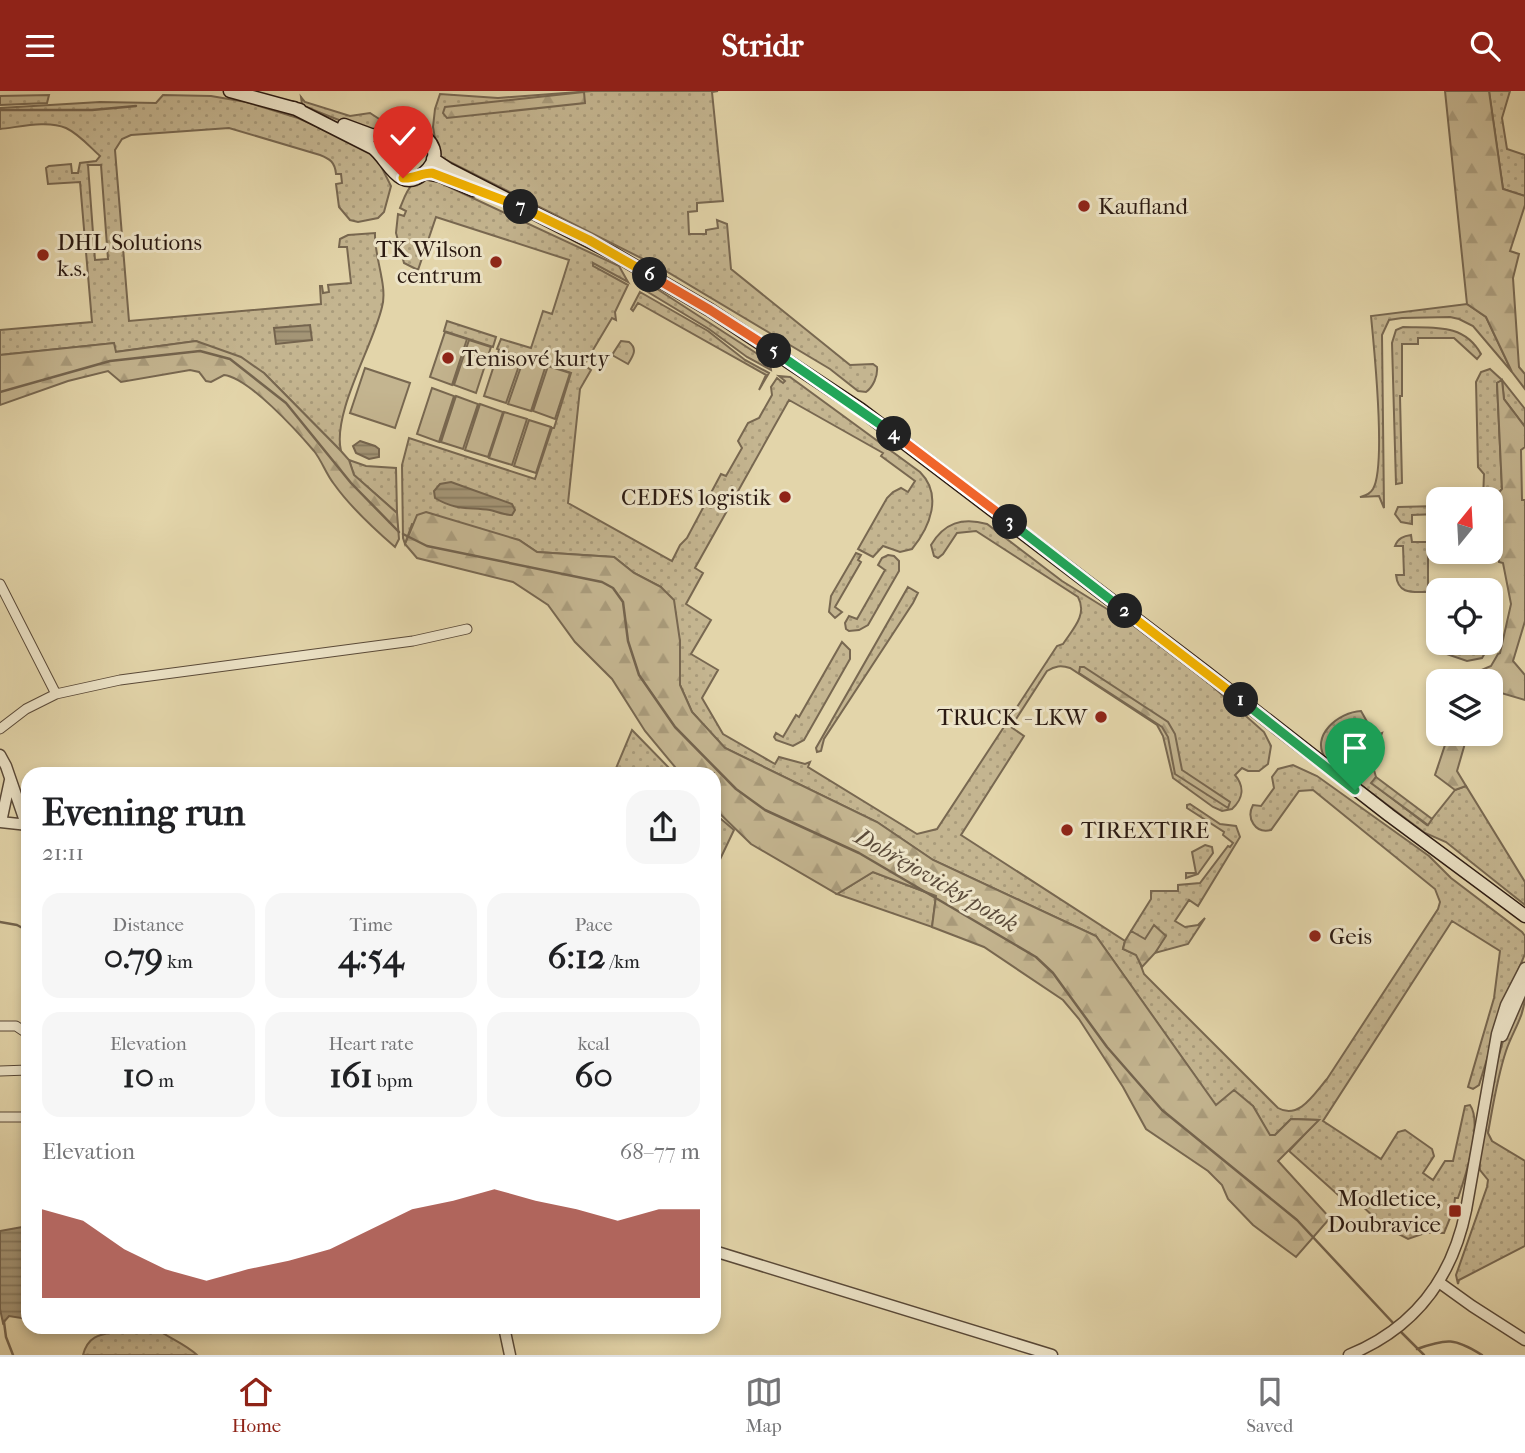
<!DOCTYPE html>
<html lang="en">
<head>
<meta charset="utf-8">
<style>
  body { margin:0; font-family:"IM FELL French Canon",serif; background:#f6f6f6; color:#202124; height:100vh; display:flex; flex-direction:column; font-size:26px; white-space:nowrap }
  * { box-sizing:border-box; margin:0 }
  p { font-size:23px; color:#757577 }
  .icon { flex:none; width:38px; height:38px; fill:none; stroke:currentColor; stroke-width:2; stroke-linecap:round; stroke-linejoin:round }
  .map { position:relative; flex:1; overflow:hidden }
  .sheet { position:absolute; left:21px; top:676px; width:700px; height:567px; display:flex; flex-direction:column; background:#fff; border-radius:21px; box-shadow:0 4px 10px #0003 }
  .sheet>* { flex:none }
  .needle { width:46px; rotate:18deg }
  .fabs { position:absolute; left:1426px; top:396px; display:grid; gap:14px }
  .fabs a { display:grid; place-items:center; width:77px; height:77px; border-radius:14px; background:#fff; box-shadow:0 4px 10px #0003; font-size:35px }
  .pin { position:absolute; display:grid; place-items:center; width:60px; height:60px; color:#fff; margin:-72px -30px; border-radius:50% 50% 50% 0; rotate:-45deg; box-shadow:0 0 7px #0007 }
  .pin .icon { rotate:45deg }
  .km { position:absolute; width:35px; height:35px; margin:-18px; border-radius:50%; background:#222; color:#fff; font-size:19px; line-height:35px; text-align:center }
  .round { display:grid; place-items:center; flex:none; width:74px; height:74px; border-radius:21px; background:#f6f6f6 }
  .head { display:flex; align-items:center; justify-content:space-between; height:119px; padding:0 21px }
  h1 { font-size:38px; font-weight:700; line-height:52px }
  .metrics { display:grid; grid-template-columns:repeat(3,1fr); gap:10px; height:119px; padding:7px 21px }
  .metrics div { display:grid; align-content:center; border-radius:18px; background:#f6f6f6; text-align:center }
  .metrics b { font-size:35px; font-weight:700 }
  .metrics small { font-size:19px; font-weight:400 }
  .metrics p { font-size:19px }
  .chart { height:196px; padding:14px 21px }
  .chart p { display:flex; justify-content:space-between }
  .chart svg { width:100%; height:126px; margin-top:7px; fill:#8f2418; opacity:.7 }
  header { display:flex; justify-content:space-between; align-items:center; height:91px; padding:0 21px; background:#8f2418; color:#fff; font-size:32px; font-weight:700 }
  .dock { display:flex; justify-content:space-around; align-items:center; height:98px; border-top:2px solid #e0e0e0; background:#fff; font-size:19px; color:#757577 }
  .dock a { display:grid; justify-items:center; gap:4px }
  .dock .active { color:#8f2418 }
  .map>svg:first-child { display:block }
</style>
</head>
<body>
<header><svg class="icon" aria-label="menu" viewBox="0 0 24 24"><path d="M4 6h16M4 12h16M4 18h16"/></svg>Stridr<svg class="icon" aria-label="search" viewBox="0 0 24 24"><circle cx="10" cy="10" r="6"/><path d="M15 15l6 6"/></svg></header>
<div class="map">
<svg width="1525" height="1264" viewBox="0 0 1525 1264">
  <defs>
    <pattern id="grass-dots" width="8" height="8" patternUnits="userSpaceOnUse" patternTransform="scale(1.75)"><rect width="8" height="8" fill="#c4b590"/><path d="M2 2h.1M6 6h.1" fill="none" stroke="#a99b7b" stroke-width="1.8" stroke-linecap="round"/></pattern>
    <pattern id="forest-firs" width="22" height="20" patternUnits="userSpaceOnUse" patternTransform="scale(1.75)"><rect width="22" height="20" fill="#c4b590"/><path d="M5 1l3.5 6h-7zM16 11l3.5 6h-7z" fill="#a99b7b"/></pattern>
    <pattern id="garden-furrows" width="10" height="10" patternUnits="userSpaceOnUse" patternTransform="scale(1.75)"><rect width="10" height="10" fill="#c4b590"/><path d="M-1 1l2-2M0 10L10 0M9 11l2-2" fill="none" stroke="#a99b7b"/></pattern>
    <pattern id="water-rules" width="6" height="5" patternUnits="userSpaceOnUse" patternTransform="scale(1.75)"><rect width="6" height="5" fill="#a49576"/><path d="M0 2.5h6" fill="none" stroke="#86795f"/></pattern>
  </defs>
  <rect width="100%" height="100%" fill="#e3d5aa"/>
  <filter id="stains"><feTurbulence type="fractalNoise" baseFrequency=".00286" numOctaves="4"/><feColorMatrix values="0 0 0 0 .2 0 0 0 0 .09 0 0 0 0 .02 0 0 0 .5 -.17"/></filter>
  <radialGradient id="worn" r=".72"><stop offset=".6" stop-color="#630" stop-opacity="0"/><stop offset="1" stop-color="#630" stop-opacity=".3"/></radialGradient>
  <!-- grass -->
  <path fill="url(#grass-dots)" stroke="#786851" stroke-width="2" fill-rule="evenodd" d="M592 0H718L712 1 723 110 697 112V120L688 121 689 143H706V139L718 137 717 129 727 133 731 178 850 274 873 273 877 276C878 285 873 296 866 301L858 300 830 278 659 176 438 65 433 36 435 18 440 3 498 7Z
    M1489 0H1510L1502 27 1507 58 1525 64V105L1503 98Z
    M49 4 47 12 0 14V5Z
    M163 4 211 5 246 11 298 27 374 61 391 95 384 121 378 127 358 131 350 129 339 116 336 93 342 92 341 83H336C335 71 330 68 320 64L229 37 131 44 122 48 115 59 129 230 321 213 320 195H322L323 202 329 201 328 194 351 192 347 156H339L340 148 348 144 375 142C374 166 388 195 382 216 373 255 332 322 341 360L264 282 196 250 115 261 114 252 0 264V239L92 231 80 91 48 93 46 77 49 75 71 73 72 82H78L80 72 96 70 100 65C90 56 79 43 66 37 47 29 20 36 0 38V17L100 11 156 12ZM88 74H101L108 168 95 169Z
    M301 6 305 11 350 25 370 22 393 37C377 48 325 23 306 16L302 13Z
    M432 88 619 175 628 191 593 172V175L628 194 615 221 616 229 612 227 584 274 591 279 580 298 568 412 672 470 680 454 687 447 721 383 726 385 742 357 738 350 748 332 759 327 772 304 771 296 777 287 783 292 785 290 779 285 790 286 920 381C943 404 930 436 912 458L900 461 883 455 873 466 858 458 887 407 893 401 901 397 908 401 915 390 881 365 883 362 789 309 695 477 703 482 686 513 711 529 691 563 718 579 702 607 723 643 775 673 779 666 805 673 810 671 808 676 917 743 937 738 1057 555 1063 553C1072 539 1088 524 1078 506L976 440 957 442 943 463 938 467 934 465 931 454C944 432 962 426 987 433L1062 490 1144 541 1211 594 1264 641 1271 655 1268 673 1259 680H1248L1242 677 1235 684C1245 696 1243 708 1232 718L1222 720 1213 716 1173 687 1163 645 1157 634 1070 577C1061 574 1055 575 1047 580L1011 636 1024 645 961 744 1125 850 1123 858 1137 864 1144 883 1278 1017C1299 1029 1314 1003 1327 988L1438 818 1440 811 1435 798 1313 699 1299 700 1271 739C1255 743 1246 727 1253 714L1261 715 1274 697 1272 686 1278 678 1293 674 1317 685 1429 765 1451 787 1522 841 1525 845V863L1504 913 1479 994 1473 998 1468 996 1494 907 1500 860 1452 830 1323 1030 1381 1068 1398 1041 1405 1039 1432 1058 1434 1065 1423 1082 1433 1089 1445 1070H1453L1465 1015 1470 1014C1483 1032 1465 1087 1458 1107H1455L1454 1115H1450L1449 1121 1452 1122 1444 1142H1425L1408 1148 1383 1135 1353 1106 1346 1111 1289 1060 1318 1029 1291 1028 1275 1044H1269L1253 1015H1216L1096 845 933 769 877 731 725 657 692 621 680 594V550L661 496 634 482 614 466 537 461 519 449 412 433 405 453 403 447 402 374 409 347 535 388 552 337H554L571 282 497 258 501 248 531 257 543 220 552 223 569 169 436 126 418 179 404 172 396 142 398 123 404 125 406 120 400 117C408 98 409 89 432 88Z
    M654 196 770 271 771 279 747 266 709 238 643 198Z
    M640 201 708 240 745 269 769 282 759 299 766 284 638 212 633 220 631 218Z
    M1467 213 1486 226 1512 281 1473 235 1459 228 1450 226 1402 227 1389 229 1382 244 1384 417 1379 405 1360 406C1366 404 1370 403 1373 398 1386 376 1374 255 1371 225Z
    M447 230 496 246 493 256 444 240Z
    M1403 236C1434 237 1464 232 1481 263L1477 268 1454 247H1418V253H1402V305H1400L1402 392 1396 393 1392 252 1396 239Z
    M621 250 629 251C638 258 633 265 628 273L612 264Z
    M1490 278 1502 289 1525 318V336L1504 308 1502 290 1497 292 1502 398 1491 411V408H1483L1484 383 1478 376 1476 291 1481 281Z
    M349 369 366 375 396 377 397 422 354 384Z
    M1438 415V423L1412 424V433L1401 431 1395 423 1398 416Z
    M1411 444 1412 451H1428V501C1413 501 1398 504 1396 484H1404L1403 455H1395C1398 447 1404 445 1411 444Z
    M856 462 861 464 858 469 861 471 835 516 842 521 835 527 829 521 831 505Z
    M888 464 894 465 899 470V480L868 534 859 539 849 540 846 538 845 532 849 525 857 528 885 479 878 474 882 467Z
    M908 496 918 502 913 512 824 648 821 660 817 661 816 657Z
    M842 551 850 559V568L804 649 793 655 776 649 774 646 776 642 783 646 796 624 799 626Z
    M1429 557H1488L1482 567 1467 570Z
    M1361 620 1375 645 1382 642 1372 672 1376 686 1372 692 1427 734 1455 699 1466 695 1525 791V814L1446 751 1425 742 1326 668C1309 645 1339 621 1361 620Z
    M632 639 674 682H614Z
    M1190 713 1220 733 1236 735 1240 746 1198 815 1189 809 1175 830 1185 836 1198 834 1205 827 1188 853 1155 862 1165 845 1144 849 1131 840 1151 808V800H1178V794L1200 792 1228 755 1230 756 1233 752 1223 744 1224 741 1187 717V714Z
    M714 722 734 739 714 781Z
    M1205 754 1212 756 1213 762 1198 783 1186 787V782H1196L1192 761Z
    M873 781 936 805 932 836 837 803Z
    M1525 903C1525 925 1513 939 1506 960 1497 987 1493 1015 1488 1042L1492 1050 1525 1070V1155L1459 1189 1458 1193 1456 1184 1487 1096 1488 1089 1480 1079 1479 1069 1497 971 1503 950Z
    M133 1236H154C168 1247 184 1252 197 1264H83C90 1236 113 1246 133 1236Z"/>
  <!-- forest -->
  <path fill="url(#forest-firs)" stroke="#786851" stroke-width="2" d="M1445 0H1489L1503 98 1525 105V114L1510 160 1519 163 1513 187 1519 276 1525 283V298L1512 281 1486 226 1467 213Z
    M584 1 585 12 447 27 443 22 445 16Z
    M196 250 241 266 264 282 341 360 349 369 354 384 397 422 399 448 395 456C373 437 351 417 334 393 326 383 322 370 314 360 297 340 249 287 224 284L211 291 206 290 199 281 190 279 121 291 108 280 68 290 0 314V264L114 252 116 261Z
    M1502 289 1504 308 1525 336V356L1521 359 1522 409H1525V530L1513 570 1525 584V609L1491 599V590H1466L1469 580 1477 581 1491 575 1498 563 1500 562 1511 513 1503 472 1499 471V423L1491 422V411L1502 398 1497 292Z
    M426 421 519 449 537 461 614 466 634 482 661 496 674 509 680 550V594L692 621 725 657 877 731 933 769 1096 845 1216 1014 1234 999 1253 1015 1270 1044H1275L1291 1028 1319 1029 1278 1070 1330 1127 1296 1166 1253 1134 1228 1108 1222 1094 1208 1080 1146 1038 1123 996 1079 928 1063 909 984 856 932 836 936 805 873 781 837 803 751 753 714 717V682H680L645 640 612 588 575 551 548 514 513 491 417 467 405 453 417 424Z
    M1080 576H1084L1168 631 1175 643 1182 679 1230 711 1228 717 1175 683 1168 646 1162 636 1079 582Z
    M1449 642H1468L1457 680 1466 695 1455 699 1435 684Z
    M1154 834 1166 845 1155 862 1142 876 1136 864 1123 858 1125 850 1131 840 1145 848Z"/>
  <!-- garden -->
  <path fill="url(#garden-furrows)" stroke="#786851" stroke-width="2" d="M1376 686 1432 728 1428 734 1371 692Z"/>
  <!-- pitch -->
  <path fill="#c4b590" stroke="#786851" stroke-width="2" d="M445 241 467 248 452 294 430 286Z
    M469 249 491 256 476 302 454 294Z
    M499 259 522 266 506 312 484 305Z
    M524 267 546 274 531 320 508 313Z
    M548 275 570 282 555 328 533 320Z
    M365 277 410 292 395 337 350 322Z
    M432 297 454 305 439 351 417 343Z
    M456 305 478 313 463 358 441 351Z
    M480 313 503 321 488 366 465 359Z
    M504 321 527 328 512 374 489 367Z
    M529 329 551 336 536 382 514 375Z"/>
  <!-- water -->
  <path fill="url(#water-rules)" stroke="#74644e" stroke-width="2" d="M310 234 312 249 276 253 274 237Z
    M360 350 375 355 379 358V366L369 368 356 362 353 355Z
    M451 391 512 413 515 419 512 424C505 424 498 421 490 419 467 416 457 420 435 407L434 400 440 393Z
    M28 1135V1228L9 1225 3 1232 0 1218V1140Z"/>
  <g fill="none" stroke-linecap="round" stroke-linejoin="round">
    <!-- stream -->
    <path stroke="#74644e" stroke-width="2.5" d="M0 19H92L136 15
      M0 301 110 270 200 260 230 268 286 312 351 392 399 441
      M403 443 427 455 602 491 613 497 623 511 628 550 639 584 675 636 736 698 765 719 859 762 1036 866 1053 882 1107 956 1162 1019 1297 1129 1395 1234
      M0 831 17 834 28 840
      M4 1231 6 1246 13 1264
      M1399 1239 1424 1264
      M1417 1258C1447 1247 1455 1247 1482 1264"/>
    <!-- minor casing -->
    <g stroke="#594938" stroke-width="11">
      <path id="minor" d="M0 493 56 603
        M0 638 26 618 56 603 120 589 413 550 467 538
        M0 935H16L28 943
        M0 980 28 979
        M0 1026H28"/>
    </g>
    <!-- tertiary casing -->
    <g stroke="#594938" stroke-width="13">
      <path id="tertiary" d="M0 664 6 675 26 733
        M0 731 28 734
        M1 731 10 689
        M1502 945 1525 892
        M714 1160 1052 1264
        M1440 1192 1472 1215 1525 1249
        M504 1236 510 1264
        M1349 1264C1415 1237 1452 1188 1466 1119L1497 943 1506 914 1525 877"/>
    </g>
    <!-- secondary casing -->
    <g stroke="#2b1a12" stroke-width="15">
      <path id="secondary" d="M230 0 300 19
        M294 17 373 57C388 68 399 104 424 82 463 48 378 12 385 70
        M344 34 371 44 391 46
        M433 68 448 78 614 163 710 219 860 318 1204 580 1389 724 1525 825
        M425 82 441 85 473 99"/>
    </g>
    <!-- minor -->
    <use href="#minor" stroke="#ede4c8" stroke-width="9"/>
    <!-- tertiary -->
    <use href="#tertiary" stroke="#ede4c8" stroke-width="10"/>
    <!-- secondary -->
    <use href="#secondary" stroke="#ede4c8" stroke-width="12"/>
  </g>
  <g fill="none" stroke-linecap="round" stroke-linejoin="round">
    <!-- split-1 casing -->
    <g stroke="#fff" stroke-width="14">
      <path id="split-1" d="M1241 609 1355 699"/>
    </g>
    <!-- split-2 casing -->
    <g stroke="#fff" stroke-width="14">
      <path id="split-2" d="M1125 520 1241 609"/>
    </g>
    <!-- split-3 casing -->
    <g stroke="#fff" stroke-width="14">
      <path id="split-3" d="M1010 431 1125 520"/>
    </g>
    <!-- split-4 casing -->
    <g stroke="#fff" stroke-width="14">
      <path id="split-4" d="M894 343 1010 431"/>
    </g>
    <!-- split-5 casing -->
    <g stroke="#fff" stroke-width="14">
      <path id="split-5" d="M774 260 894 343"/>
    </g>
    <!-- split-6 casing -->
    <g stroke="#fff" stroke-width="14">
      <path id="split-6" d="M650 184 710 219 774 260"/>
    </g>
    <!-- split-7 casing -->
    <g stroke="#fff" stroke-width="14">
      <path id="split-7" d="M521 116 589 149 650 184"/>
    </g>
    <!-- split-8 casing -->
    <g stroke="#fff" stroke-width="14">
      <path id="split-8" d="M403 87C414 88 421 82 432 82L521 116"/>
    </g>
    <!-- split-1 -->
    <use href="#split-1" stroke="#22a559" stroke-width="9"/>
    <!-- split-2 -->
    <use href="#split-2" stroke="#f5b400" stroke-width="9"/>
    <!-- split-3 -->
    <use href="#split-3" stroke="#22a559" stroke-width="9"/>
    <!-- split-4 -->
    <use href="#split-4" stroke="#f0652b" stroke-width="9"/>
    <!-- split-5 -->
    <use href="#split-5" stroke="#22a559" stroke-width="9"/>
    <!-- split-6 -->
    <use href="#split-6" stroke="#f0652b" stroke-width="9"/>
    <!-- split-7 -->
    <use href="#split-7" stroke="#f5b400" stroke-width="9"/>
    <!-- split-8 -->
    <use href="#split-8" stroke="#f5b400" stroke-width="9"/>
  </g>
  <!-- markers -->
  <g fill="#8f2418" stroke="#ede4c8" stroke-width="2.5">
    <circle cx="1084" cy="115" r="7"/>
    <circle cx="43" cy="164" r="7"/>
    <circle cx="496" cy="171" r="7"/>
    <circle cx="448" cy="267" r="7"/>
    <circle cx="785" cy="406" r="7"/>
    <circle cx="1101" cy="626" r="7"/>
    <circle cx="1067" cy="739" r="7"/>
    <circle cx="1315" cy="845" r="7"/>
    <rect x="1448" y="1113" width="14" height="14" rx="3.5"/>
  </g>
  <g text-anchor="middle" stroke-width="6" stroke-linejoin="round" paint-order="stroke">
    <!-- poi labels -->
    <g font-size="23" fill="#2b1a12" stroke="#ede4c8" text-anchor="start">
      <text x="1098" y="123">Kaufland</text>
      <text x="57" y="159">DHL Solutions<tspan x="57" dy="26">k.s.</tspan></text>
      <text x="482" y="166" text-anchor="end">TK Wilson<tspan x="482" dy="26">centrum</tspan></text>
      <text x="462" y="275">Tenisové kurty</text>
      <text x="771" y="414" text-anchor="end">CEDES logistik</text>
      <text x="1087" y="634" text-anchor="end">TRUCK - LKW</text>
      <text x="1081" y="747">TIREXTIRE</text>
      <text x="1329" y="853">Geis</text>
      <text x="1441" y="1115" text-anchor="end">Modletice,<tspan x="1441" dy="26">Doubravice</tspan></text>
    </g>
    <!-- water labels -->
    <g font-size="24" font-style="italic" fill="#5b4b3a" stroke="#ede4c8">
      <text transform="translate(937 789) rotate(30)" y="8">Dobřejovický potok</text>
    </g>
  </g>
  <rect width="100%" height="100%" filter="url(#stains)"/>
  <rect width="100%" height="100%" fill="url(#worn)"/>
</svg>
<div class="fabs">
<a><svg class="needle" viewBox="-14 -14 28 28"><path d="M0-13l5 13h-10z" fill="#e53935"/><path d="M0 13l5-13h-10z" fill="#757577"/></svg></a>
<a><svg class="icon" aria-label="locate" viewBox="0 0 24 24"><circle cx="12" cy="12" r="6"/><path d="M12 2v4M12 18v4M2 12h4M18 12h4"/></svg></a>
<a><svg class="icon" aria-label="layers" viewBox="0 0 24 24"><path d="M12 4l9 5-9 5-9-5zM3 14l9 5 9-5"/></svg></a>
</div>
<div class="pin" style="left:1355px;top:699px;background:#1e9e55"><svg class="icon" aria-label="arrive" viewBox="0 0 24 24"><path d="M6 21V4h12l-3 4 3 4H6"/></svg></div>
<div class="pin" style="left:403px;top:87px;background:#d93025"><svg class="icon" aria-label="check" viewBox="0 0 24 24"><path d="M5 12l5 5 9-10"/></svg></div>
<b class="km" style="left:1241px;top:609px">1</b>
<b class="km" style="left:1125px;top:520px">2</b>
<b class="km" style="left:1010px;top:431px">3</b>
<b class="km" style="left:894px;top:343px">4</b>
<b class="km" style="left:774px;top:260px">5</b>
<b class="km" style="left:650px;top:184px">6</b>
<b class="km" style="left:521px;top:116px">7</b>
<section class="sheet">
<div class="head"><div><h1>Evening run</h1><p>21:11</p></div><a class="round"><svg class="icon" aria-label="share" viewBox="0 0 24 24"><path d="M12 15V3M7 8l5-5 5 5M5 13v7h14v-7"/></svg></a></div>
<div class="metrics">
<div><p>Distance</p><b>0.79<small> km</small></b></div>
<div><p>Time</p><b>4:54</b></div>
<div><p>Pace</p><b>6:12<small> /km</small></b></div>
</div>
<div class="metrics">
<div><p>Elevation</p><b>10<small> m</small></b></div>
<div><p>Heart rate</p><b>161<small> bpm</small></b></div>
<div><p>kcal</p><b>60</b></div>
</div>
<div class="chart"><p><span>Elevation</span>68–77 m</p>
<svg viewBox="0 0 160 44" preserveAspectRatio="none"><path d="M0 44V13L10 17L20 27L30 34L40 38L50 34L60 31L70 27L80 20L90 13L100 10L110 6L120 10L130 13L140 17L150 13L160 13V44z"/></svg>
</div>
</section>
</div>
<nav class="dock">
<a class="active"><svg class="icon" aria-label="home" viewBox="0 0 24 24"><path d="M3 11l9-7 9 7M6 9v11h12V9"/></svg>Home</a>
<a><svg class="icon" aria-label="map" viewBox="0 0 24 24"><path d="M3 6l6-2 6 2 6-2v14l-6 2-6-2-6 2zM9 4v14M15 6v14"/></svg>Map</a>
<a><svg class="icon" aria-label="saved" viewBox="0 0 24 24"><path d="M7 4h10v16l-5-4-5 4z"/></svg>Saved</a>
</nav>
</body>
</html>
